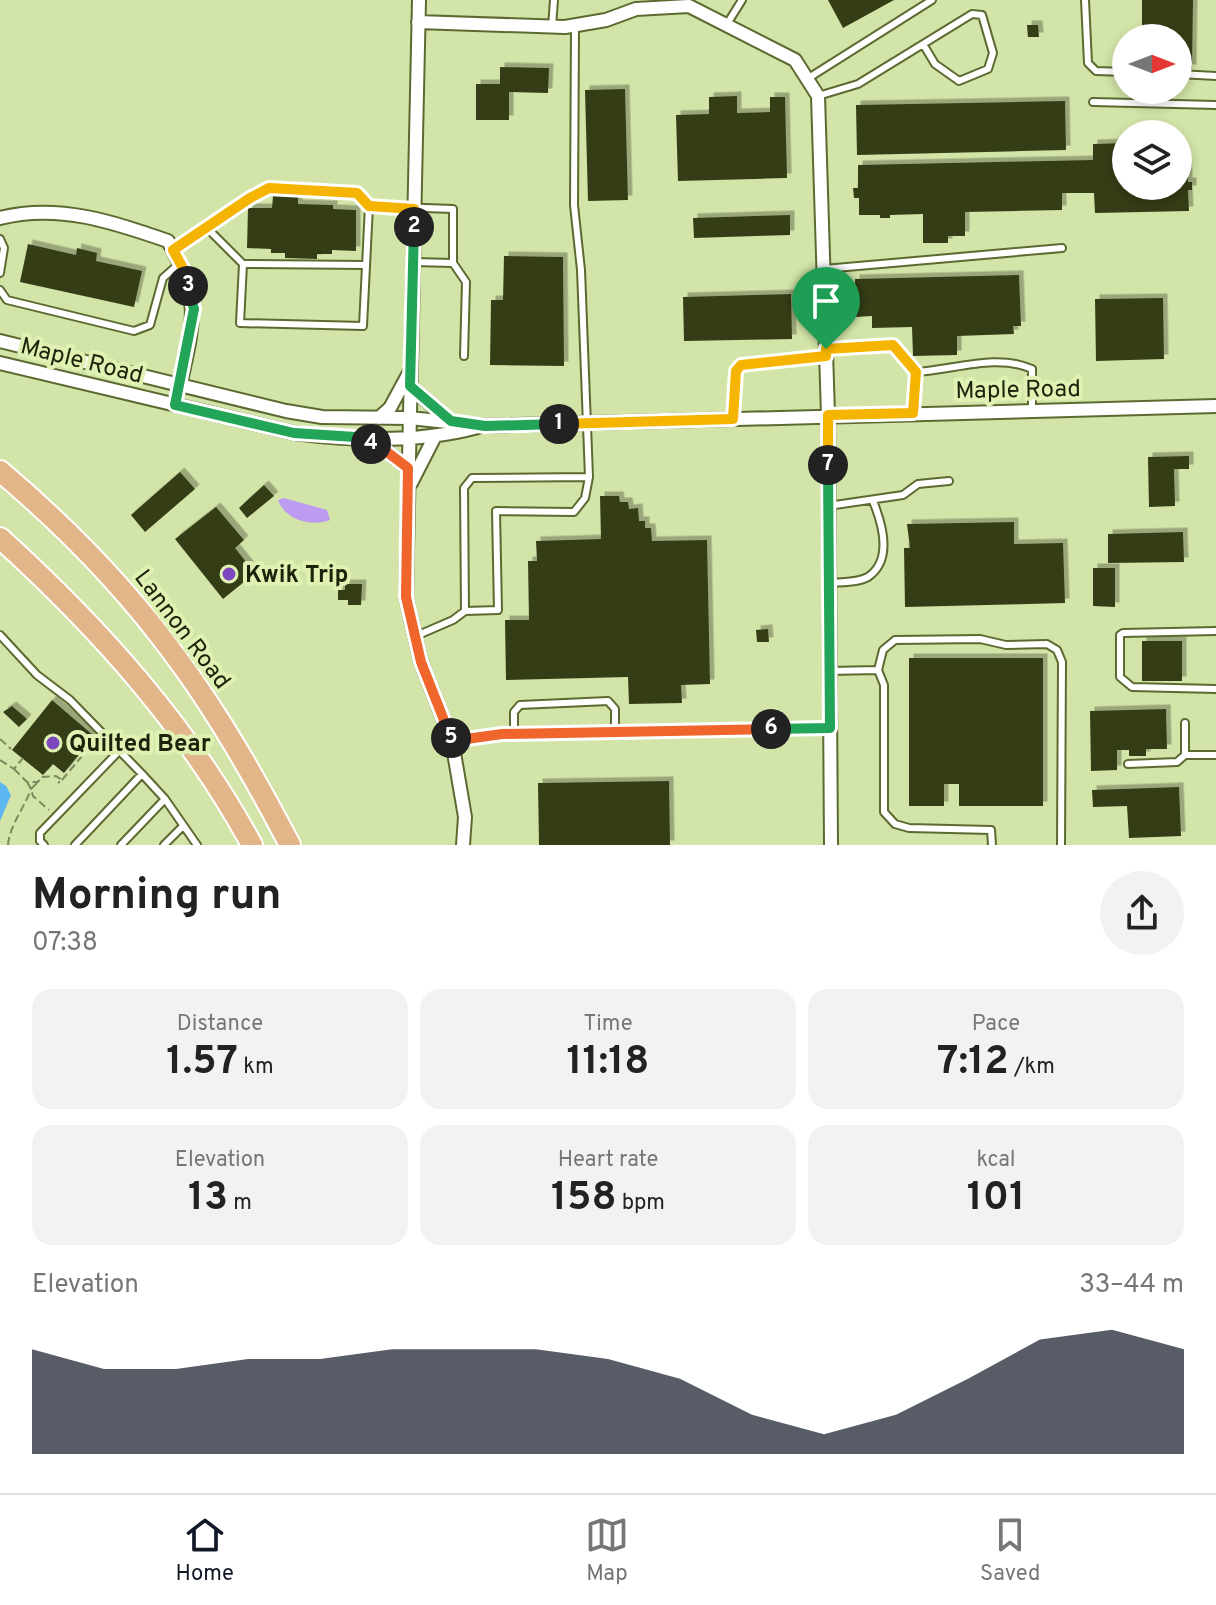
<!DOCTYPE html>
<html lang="en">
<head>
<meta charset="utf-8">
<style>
  body { margin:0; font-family:Overpass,sans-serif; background:#f2f2f2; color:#222; height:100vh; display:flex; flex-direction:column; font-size:30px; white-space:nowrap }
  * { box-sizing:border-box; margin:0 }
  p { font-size:26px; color:#767676 }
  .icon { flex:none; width:44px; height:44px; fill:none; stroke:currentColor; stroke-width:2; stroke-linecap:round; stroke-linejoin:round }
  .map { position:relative; height:845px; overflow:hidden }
  .sheet { display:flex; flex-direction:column; background:#fff; flex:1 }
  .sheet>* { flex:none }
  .needle { width:52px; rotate:90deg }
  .buttons { position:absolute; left:1112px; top:24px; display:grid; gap:16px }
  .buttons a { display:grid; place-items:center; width:80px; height:80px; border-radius:50%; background:#fff; box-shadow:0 4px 12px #0003; font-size:40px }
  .pin { position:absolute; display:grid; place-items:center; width:68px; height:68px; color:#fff; margin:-82px -34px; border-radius:50% 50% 50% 0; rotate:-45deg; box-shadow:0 0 8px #0007 }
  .pin .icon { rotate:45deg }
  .km { position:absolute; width:40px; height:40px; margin:-20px; border-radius:50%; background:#222; color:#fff; font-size:22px; line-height:40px; text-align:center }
  .round { display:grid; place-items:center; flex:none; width:84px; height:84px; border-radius:42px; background:#f2f2f2 }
  .overview { display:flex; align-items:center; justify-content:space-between; height:136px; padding:0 32px }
  h1 { font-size:44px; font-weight:700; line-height:60px }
  .stats { display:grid; grid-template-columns:repeat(3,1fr); gap:12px; height:136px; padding:8px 32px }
  .stats div { display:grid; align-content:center; border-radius:20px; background:#f2f2f2; text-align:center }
  .stats b { font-size:40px; font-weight:700 }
  .stats small { font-size:22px; font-weight:400 }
  .stats p { font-size:22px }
  .chart { height:224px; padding:16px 32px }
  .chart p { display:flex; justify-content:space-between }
  .chart svg { width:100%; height:144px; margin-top:8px; fill:#111827; opacity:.7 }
  .menu { display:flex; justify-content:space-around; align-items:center; height:112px; border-top:2px solid #e0e0e0; background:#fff; font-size:22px; color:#767676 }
  .menu a { display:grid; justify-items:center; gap:4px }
  .menu .selected { color:#111827 }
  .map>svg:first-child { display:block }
</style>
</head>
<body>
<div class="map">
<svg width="1216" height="845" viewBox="0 0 1216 845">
  <defs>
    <filter id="shadow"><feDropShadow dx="4.5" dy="-4.5" stdDeviation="0" flood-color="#0004"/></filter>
  </defs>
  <rect width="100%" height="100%" fill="#d2e4a7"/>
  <!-- green -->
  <path fill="#bc9bf1" d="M284 498 327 510 330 520C311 527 285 520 278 500Z"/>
  <!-- water -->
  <path fill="#5db5f2" d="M0 782 6 786 11 795 0 821Z"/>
  <!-- building -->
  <path fill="#353e17" filter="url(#shadow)" d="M828 0H894L843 28Z
    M1142 0H1193L1192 69H1178V38H1142Z
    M1027 25H1038L1039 37H1028Z
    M500 67 549 68 548 93 509 92V120H476V84H500Z
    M625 89 628 200 588 201 585 90Z
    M737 96V113L770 112V97H785L787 178 678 181 676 115 709 114V97Z
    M1065 101 1066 150 857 155 856 105Z
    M1126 143V186H1178V161H1187L1188 182H1192V190H1188L1189 211 1095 213 1094 193H1062V210L965 212V236H948V243H923V214L890 215V218H880V215H859V198H854L853 188H858V165L1093 160V144Z
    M273 196 298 197V204L333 205V209L356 210V251L332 250V254H317V259L285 258V253H271V249L247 248 248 208H272Z
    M790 215V235L694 238 693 218Z
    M28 244 76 255 77 248 97 253 96 261 142 271 134 307 20 282Z
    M504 256 563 257 564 366 490 365 491 300H503Z
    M1019 275 1021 326H1013L1014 334 957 336V355L913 356 912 327 872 328V316L856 317 855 279Z
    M791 294 792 339 684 341 683 297Z
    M1163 298 1164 359 1096 361 1095 299Z
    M1189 456V469H1174L1175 506 1149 507 1148 457Z
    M180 472 195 489 145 532 131 515Z
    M264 485 274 496 247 518 239 508Z
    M600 496H619L620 502H628L629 509 638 508 639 521H645V528H651L652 541 707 540 710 684 681 685 682 703 629 704 628 677 506 680 505 620H529L528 561H537L536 541 601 539Z
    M216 507 244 540 235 548 255 573 223 599 175 539Z
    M1014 522V544L1063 543 1065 603 905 607 904 548H910L907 524Z
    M1183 532 1184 562 1108 563V534Z
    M1093 568H1115V607L1093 606Z
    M345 584H362L361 605H348V600H338V590H345Z
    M768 629 769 642H757L756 630Z
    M1142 641H1182V681H1142Z
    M909 658H1043V806H959V784H944V806H909Z
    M52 700 94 736 64 773 53 764 43 775 12 750Z
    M12 706 27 719 19 727 3 712Z
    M1166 709 1167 749H1146V756H1129V750H1117V770L1091 771 1090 711Z
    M669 781 670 845H539L538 783Z
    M1179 787 1181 836 1129 838 1127 806 1093 807 1092 790Z"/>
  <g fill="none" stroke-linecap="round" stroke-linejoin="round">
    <!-- service casing -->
    <g stroke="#5c6a31" stroke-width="10">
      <path id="service" d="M1085 0 1088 63 1096 71 1126 72
        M727 24 742 0
        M552 27 554 0
        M1178 74 1216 76
        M807 79 932 0
        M818 96 858 84 972 14 982 15 993 53 988 69 959 81 935 64 923 44
        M1093 102 1216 105
        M206 227 243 264 240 323 363 326 369 206
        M0 239 4 248 0 273
        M173 250 250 198 269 188 357 193 369 206 453 209V263L413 262
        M453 263 466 282 464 356
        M243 264 366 265
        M824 269 1062 248
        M0 290 7 300 134 331 150 325 163 278 180 263
        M826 349 893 345 916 372C954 370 996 353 1032 369V410
        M913 413 916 372
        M734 418 736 371 741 365 826 356
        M828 506 903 495 918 484 949 481
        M830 583C842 582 857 583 868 577 893 560 882 523 873 501
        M465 611 498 610 496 511 574 512 585 498 589 477 581 270 574 205 575 26
        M1216 631 1123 633 1120 635V677L1132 687 1216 689
        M0 635 37 675 70 700 142 774 165 799 197 845
        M416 636 453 620 465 611 464 488 472 478 589 477
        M878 670 884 685V812L895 824 909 828 991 830 992 845
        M829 671 878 670 883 650 895 640 980 639 1006 645 1047 644 1057 650 1062 662 1061 845
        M1185 723V755H1216
        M514 734V712L520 705 608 701 615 709V731
        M452 741 502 734 830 728
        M1128 764 1177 762 1185 755
        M44 845 40 841V833L120 750
        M75 845 142 774
        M121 845 165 799
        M164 845 182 827"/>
    </g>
    <!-- minor casing -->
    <g stroke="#5c6a31" stroke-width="16">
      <path id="minor" d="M419 0 406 597 421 662 452 741 465 817 463 845
        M418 22 565 27 606 20 636 9 689 6 795 60 818 96 828 415 831 845
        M0 218C58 203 113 222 168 241 203 302 193 325 179 390
        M0 341 286 411 322 417 410 418 485 426 1216 406
        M0 363 294 433C354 441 419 443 478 427
        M410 386 450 421
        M379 418 390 408 409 373
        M361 440 387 452 408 468
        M411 483 434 438"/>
    </g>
    <!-- primary casing -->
    <g stroke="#fff" stroke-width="24">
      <path id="primary" d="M0 471C65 526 126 588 176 657 220 716 256 780 290 845
        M0 538C99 628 188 727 252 845"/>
    </g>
    <!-- path -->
    <path stroke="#7c885d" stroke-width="2" stroke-dasharray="8 4" stroke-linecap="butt" d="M0 739 11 749
      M0 760 14 769 23 758
      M14 769 27 782H38L41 777 56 776 62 780 58 783
      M62 780 97 738
      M37 783 31 789 33 796 49 810
      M8 845C10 824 24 809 31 789L27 782"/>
    <!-- service -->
    <use href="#service" stroke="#fff" stroke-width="6"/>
    <!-- minor -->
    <use href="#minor" stroke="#fff" stroke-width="12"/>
    <!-- primary -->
    <use href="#primary" stroke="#e3b68a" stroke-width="20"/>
  </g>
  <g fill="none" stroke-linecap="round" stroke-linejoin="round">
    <!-- split-1 casing -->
    <g stroke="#fff" stroke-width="16">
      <path id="split-1" d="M559 424 733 419 736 371 741 365 826 356V349"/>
    </g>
    <!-- split-2 casing -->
    <g stroke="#fff" stroke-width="16">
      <path id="split-2" d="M414 227 410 386 451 421 485 426 559 424"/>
    </g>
    <!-- split-3 casing -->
    <g stroke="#fff" stroke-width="16">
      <path id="split-3" d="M188 286 184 270 173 250 250 198 269 188 357 193 369 206 414 209V227"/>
    </g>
    <!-- split-4 casing -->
    <g stroke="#fff" stroke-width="16">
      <path id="split-4" d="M188 286 194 309 175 405 294 433 355 437 371 444"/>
    </g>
    <!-- split-5 casing -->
    <g stroke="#fff" stroke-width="16">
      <path id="split-5" d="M371 444 387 452 408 468 406 597 421 662 451 738"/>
    </g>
    <!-- split-6 casing -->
    <g stroke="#fff" stroke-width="16">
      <path id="split-6" d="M451 738 452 741 502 734 771 729"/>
    </g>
    <!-- split-7 casing -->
    <g stroke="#fff" stroke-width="16">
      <path id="split-7" d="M771 729 830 728 828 465"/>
    </g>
    <!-- split-8 casing -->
    <g stroke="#fff" stroke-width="16">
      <path id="split-8" d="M826 349 893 345 916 372 913 413 828 415V465"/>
    </g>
    <!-- split-1 -->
    <use href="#split-1" stroke="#f5b400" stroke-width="10"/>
    <!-- split-2 -->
    <use href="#split-2" stroke="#22a559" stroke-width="10"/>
    <!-- split-3 -->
    <use href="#split-3" stroke="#f5b400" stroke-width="10"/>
    <!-- split-4 -->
    <use href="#split-4" stroke="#22a559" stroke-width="10"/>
    <!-- split-5 -->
    <use href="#split-5" stroke="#f0652b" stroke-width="10"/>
    <!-- split-6 -->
    <use href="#split-6" stroke="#f0652b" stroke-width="10"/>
    <!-- split-7 -->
    <use href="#split-7" stroke="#22a559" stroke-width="10"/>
    <!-- split-8 -->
    <use href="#split-8" stroke="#f5b400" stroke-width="10"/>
  </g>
  <!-- markers -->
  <g fill="#7d47be" stroke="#dff2b3" stroke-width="3">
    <circle cx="229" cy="574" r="8"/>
    <circle cx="53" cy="743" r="8"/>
  </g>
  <g text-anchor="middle" stroke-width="8" stroke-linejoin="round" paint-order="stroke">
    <!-- street labels -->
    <g font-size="24" fill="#1d230b" stroke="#dff2b3">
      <text transform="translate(82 360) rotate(14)" y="8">Maple Road</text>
      <text transform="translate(1018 389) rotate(-1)" y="8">Maple Road</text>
      <text transform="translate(183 629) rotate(53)" y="8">Lannon Road</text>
    </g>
    <!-- poi labels -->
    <g font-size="24" font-weight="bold" fill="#1d230b" stroke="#dff2b3" text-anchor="start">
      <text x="245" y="582">Kwik Trip</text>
      <text x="69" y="751">Quilted Bear</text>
    </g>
  </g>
</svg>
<div class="buttons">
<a><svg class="needle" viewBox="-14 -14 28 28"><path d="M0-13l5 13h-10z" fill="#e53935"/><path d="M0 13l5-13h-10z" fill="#767676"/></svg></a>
<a><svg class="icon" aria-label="layers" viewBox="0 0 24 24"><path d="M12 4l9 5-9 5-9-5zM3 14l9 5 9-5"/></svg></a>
</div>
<div class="pin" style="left:826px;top:349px;background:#1e9e55"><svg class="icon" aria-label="arrive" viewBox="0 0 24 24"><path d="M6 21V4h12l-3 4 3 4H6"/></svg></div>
<b class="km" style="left:559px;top:424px">1</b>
<b class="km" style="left:414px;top:227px">2</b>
<b class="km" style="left:188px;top:286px">3</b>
<b class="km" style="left:371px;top:444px">4</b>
<b class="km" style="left:451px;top:738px">5</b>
<b class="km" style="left:771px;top:729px">6</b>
<b class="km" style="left:828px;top:465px">7</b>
</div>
<section class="sheet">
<div class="overview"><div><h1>Morning run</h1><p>07:38</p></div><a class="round"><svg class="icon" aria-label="share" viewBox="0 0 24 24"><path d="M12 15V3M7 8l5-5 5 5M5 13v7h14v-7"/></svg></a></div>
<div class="stats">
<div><p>Distance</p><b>1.57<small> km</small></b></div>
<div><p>Time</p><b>11:18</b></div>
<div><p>Pace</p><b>7:12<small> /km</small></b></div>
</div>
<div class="stats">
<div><p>Elevation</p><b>13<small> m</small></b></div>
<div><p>Heart rate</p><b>158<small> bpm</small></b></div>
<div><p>kcal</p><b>101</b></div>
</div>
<div class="chart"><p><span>Elevation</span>33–44 m</p>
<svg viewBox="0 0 160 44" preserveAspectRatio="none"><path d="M0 44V12L10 18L20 18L30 15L40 15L50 12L60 12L70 12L80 15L90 21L100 32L110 38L120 32L130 21L140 9L150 6L160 12V44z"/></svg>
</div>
</section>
<nav class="menu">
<a class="selected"><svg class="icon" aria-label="home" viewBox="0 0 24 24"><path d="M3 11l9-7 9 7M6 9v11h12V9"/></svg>Home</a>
<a><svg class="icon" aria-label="map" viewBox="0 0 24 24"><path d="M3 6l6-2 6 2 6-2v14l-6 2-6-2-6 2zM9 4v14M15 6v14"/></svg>Map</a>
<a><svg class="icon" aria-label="saved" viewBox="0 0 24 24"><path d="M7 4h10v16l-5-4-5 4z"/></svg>Saved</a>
</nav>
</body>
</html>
